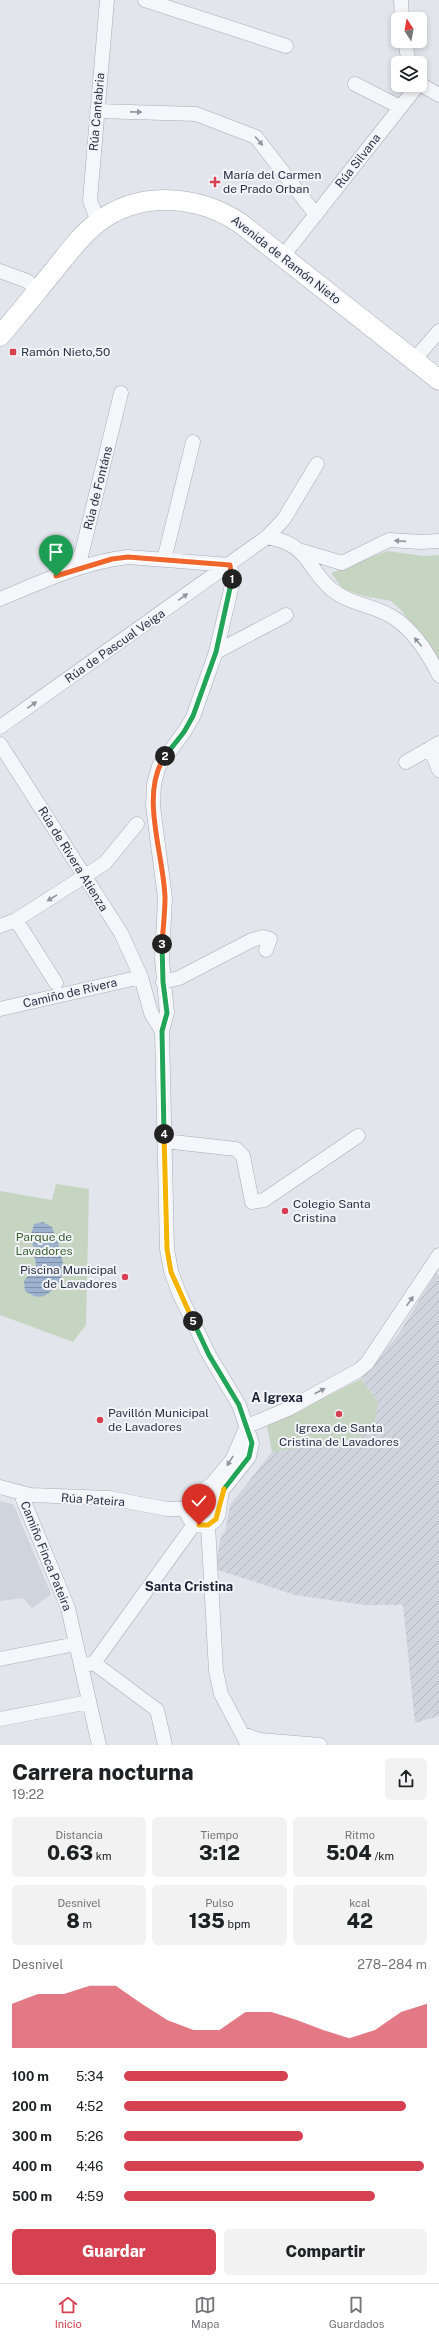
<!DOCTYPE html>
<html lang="es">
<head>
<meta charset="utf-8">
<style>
  body { margin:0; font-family:"Public Sans",sans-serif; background:#f2f2f2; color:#202124; height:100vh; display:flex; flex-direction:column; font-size:15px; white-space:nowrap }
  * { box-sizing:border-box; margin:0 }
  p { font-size:13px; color:#757577 }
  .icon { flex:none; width:22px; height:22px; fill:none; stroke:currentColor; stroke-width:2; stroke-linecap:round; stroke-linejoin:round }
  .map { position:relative; height:1745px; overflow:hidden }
  .drawer { display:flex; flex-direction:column; background:#fff; flex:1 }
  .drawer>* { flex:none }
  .needle { width:26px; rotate:349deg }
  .tools { position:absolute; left:391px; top:12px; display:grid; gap:8px }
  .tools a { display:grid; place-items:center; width:36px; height:36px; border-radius:6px; background:#fff; box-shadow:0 2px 6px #0003; font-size:20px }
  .pin { position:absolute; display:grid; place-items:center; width:34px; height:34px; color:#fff; margin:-41px -17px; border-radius:50% 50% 50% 0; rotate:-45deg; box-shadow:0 0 4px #0007 }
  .pin .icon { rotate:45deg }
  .km { position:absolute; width:20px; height:20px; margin:-10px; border-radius:50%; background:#222; color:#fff; font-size:11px; line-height:20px; text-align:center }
  .round { display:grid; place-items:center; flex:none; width:42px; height:42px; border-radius:6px; background:#f2f2f2 }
  .head { display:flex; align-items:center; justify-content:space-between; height:68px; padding:0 12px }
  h1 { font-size:22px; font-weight:800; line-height:30px }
  .figures { display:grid; grid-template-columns:repeat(3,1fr); gap:6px; height:68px; padding:4px 12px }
  .figures div { display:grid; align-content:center; border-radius:6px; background:#f2f2f2; text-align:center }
  .figures b { font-size:20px; font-weight:800 }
  .figures small { font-size:11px; font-weight:400 }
  .figures p { font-size:11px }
  .chart { height:112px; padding:8px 12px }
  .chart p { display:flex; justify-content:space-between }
  .chart svg { width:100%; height:72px; margin-top:4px; fill:#d64151; opacity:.7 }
  .action { display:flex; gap:8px; margin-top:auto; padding:8px 12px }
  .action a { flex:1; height:46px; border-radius:6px; background:#d64151; color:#fff; font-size:16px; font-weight:800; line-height:46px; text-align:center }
  .action a+a { background:#f2f2f2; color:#202124 }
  ul { padding:0 12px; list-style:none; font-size:13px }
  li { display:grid; grid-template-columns:64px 48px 1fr; align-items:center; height:30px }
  li i { height:10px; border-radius:5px; background:#d64151 }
  .tabs { display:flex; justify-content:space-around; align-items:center; height:56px; border-top:1px solid #e0e0e0; background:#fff; font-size:11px; color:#757577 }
  .tabs a { display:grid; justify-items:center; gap:2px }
  .tabs .active { color:#d64151 }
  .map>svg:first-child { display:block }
</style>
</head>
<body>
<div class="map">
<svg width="439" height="1745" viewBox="0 0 439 1745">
  <defs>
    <pattern id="industrial-furrows" width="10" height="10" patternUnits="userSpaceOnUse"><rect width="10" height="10" fill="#d0d4dd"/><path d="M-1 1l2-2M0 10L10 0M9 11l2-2" fill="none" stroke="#b3b6bf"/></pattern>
    <pattern id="water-rules" width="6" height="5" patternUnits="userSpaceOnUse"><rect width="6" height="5" fill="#9bb1cd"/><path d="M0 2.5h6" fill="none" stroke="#7e91a8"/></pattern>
  </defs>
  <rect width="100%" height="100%" fill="#e2e5eb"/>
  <!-- built -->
  <path fill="#d0d4dd" d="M0 1501 12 1504 15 1508 51 1594 32 1608 23 1598 0 1601Z"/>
  <!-- industrial -->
  <path fill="url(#industrial-furrows)" d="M436 1273 439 1276V1716L415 1723 403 1605H365L295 1595 215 1569 221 1535 225 1532 230 1505 272 1452 355 1440 378 1402 361 1379 398 1335Z"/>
  <!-- green -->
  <path fill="#c6d5c2" d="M387 551 424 556 439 555V662L401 610 391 601 364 596 343 589 331 573Z
    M56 1184 89 1189 86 1325 73 1342 0 1315V1191L52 1200Z
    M361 1379 378 1402 374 1428 355 1440 272 1452 267 1426Z"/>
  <!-- water -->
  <path fill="url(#water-rules)" d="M43 1222 52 1227C60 1249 73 1275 50 1292 40 1300 35 1297 25 1291L24 1281 36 1265 31 1234 34 1224Z"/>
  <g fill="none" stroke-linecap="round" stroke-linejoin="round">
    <!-- minor casing -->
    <g stroke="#a7acb6" stroke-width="15">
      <path id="minor" d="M145 0 286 46
        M401 0 402 19
        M405 41 409 63
        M355 84 400 107
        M420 84 439 95
        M97 111 196 114 256 137 316 215
        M98 222 90 200 107 0
        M283 256 418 85
        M0 271 27 281 38 290
        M414 360 439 331
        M267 537C309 544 306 567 331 589 348 603 371 605 389 615 412 627 428 653 439 675
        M302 551 342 563 389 540 421 542 439 541
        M164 560 193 442
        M61 573 65 567 81 556 121 393
        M0 599C41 582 84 562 128 557L230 565
        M216 652 286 615
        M0 727 267 537 284 519 317 464
        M0 744 121 933 141 977 151 1013 162 1031 167 1249 171 1271 179 1293 209 1355 239 1405 252 1443 249 1457 222 1491 219 1509
        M430 748 439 770
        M406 762 439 743
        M16 920 56 983
        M0 926 16 920 105 863 137 824
        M163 982 179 978 252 940 263 937 270 939 266 950
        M0 1009 141 977
        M162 1031 167 1013 162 959 165 898 153 806 154 784 159 766 184 732 193 717 216 652 233 581 230 565
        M164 1141 236 1149 243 1156 252 1202 264 1200 358 1136
        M247 1426 288 1409 359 1370 367 1363 439 1255
        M0 1487 30 1495 109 1498 167 1509H188
        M20 1492 68 1608 99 1745
        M187 1510a16 16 0 1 1 32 0a16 16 0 1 1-32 0Z
        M197 1495 212 1484 232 1460 247 1426
        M208 1525 216 1671 221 1694 248 1745
        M0 1659 76 1644
        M94 1663 195 1523
        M85 1665 94 1663 157 1710 165 1745
        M0 1719 89 1702
        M243 1734 260 1740 320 1745"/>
    </g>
    <!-- secondary casing -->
    <g stroke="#a7acb6" stroke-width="21">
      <path id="secondary" d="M0 336C19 314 37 291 56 268 69 252 81 235 97 223 139 190 198 195 240 223L439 380"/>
    </g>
    <!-- minor -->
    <use href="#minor" stroke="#f5f6f9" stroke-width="14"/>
    <!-- secondary -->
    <use href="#secondary" stroke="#fff" stroke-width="20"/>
  </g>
  <!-- one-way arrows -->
  <defs><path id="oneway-solid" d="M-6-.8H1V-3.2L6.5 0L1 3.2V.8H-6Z"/></defs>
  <g fill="#8f949e">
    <use href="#oneway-solid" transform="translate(136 112) rotate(1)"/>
    <use href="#oneway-solid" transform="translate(259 141) rotate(49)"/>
    <use href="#oneway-solid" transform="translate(400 541) rotate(-176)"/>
    <use href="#oneway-solid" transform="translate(183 597) rotate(-34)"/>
    <use href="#oneway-solid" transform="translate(418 642) rotate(-130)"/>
    <use href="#oneway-solid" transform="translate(32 705) rotate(-35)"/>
    <use href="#oneway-solid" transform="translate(52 898) rotate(148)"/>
    <use href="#oneway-solid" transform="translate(410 1301) rotate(-55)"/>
    <use href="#oneway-solid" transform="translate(320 1391) rotate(-28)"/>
    <use href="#oneway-solid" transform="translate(230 1461) rotate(122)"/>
  </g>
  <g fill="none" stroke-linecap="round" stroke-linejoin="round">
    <!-- split-1 casing -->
    <g stroke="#fff" stroke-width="8">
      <path id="split-1" d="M56 576 112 559 128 557 230 565 232 579"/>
    </g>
    <!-- split-2 casing -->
    <g stroke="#fff" stroke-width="8">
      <path id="split-2" d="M165 756 184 732 193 716 216 652 232 579"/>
    </g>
    <!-- split-3 casing -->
    <g stroke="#fff" stroke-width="8">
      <path id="split-3" d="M162 944C163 929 165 913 165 898 164 854 139 795 165 756"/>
    </g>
    <!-- split-4 casing -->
    <g stroke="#fff" stroke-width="8">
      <path id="split-4" d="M162 944 163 982 167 1013 162 1031 164 1134"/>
    </g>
    <!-- split-5 casing -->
    <g stroke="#fff" stroke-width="8">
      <path id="split-5" d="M164 1134 167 1249 171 1272 193 1321"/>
    </g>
    <!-- split-6 casing -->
    <g stroke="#fff" stroke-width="8">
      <path id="split-6" d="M193 1321 209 1355 239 1405 252 1443 249 1457 224 1489"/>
    </g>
    <!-- split-7 casing -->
    <g stroke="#fff" stroke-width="8">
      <path id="split-7" d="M199 1525H208L216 1519 224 1489"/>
    </g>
    <!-- split-1 -->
    <use href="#split-1" stroke="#f0652b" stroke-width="5"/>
    <!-- split-2 -->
    <use href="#split-2" stroke="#22a559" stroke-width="5"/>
    <!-- split-3 -->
    <use href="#split-3" stroke="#f0652b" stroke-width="5"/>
    <!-- split-4 -->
    <use href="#split-4" stroke="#22a559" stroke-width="5"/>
    <!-- split-5 -->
    <use href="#split-5" stroke="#f5b400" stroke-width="5"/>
    <!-- split-6 -->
    <use href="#split-6" stroke="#22a559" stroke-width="5"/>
    <!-- split-7 -->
    <use href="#split-7" stroke="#f5b400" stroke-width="5"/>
  </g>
  <!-- markers -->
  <g fill="#d64151" stroke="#f2f4f8" stroke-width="1.5">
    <path d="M213 176h4v4h4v4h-4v4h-4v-4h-4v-4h4z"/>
    <rect x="9" y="348" width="8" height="8" rx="2"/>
    <circle cx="285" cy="1211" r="4"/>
    <circle cx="125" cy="1277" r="4"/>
    <circle cx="339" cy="1414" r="4"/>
    <circle cx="100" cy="1420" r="4"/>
  </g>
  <g text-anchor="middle" stroke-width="4" stroke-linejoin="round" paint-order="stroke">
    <!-- street labels -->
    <g font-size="12" fill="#293244" stroke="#f2f4f8">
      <text transform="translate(97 112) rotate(-85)" y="4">Rúa Cantabria</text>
      <text transform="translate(358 161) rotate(-52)" y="4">Rúa Silvana</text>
      <text transform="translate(286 260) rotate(38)" y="4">Avenida de Ramón Nieto</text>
      <text transform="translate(98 488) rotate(-76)" y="4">Rúa de Fontáns</text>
      <text transform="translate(115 646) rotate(-35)" y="4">Rúa de Pascual Veiga</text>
      <text transform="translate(73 859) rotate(58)" y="4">Rúa de Rivera Atienza</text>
      <text transform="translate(70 993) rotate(-13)" y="4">Camiño de Rivera</text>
      <text transform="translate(93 1500) rotate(4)" y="4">Rúa Pateira</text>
      <text transform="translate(46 1556) rotate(68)" y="4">Camiño Finca Pateira</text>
    </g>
    <!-- poi labels -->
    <g font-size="12" fill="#293244" stroke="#f2f4f8" text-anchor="start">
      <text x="223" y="179">María del Carmen<tspan x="223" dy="14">de Prado Orban</tspan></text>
      <text x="21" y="356">Ramón Nieto,50</text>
      <text x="293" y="1208">Colegio Santa<tspan x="293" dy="14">Cristina</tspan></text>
      <text x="117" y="1274" text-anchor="end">Piscina Municipal<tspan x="117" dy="14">de Lavadores</tspan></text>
      <text x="108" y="1417">Pavillón Municipal<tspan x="108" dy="14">de Lavadores</tspan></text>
      <text x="339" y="1432" text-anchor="middle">Igrexa de Santa<tspan x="339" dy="14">Cristina de Lavadores</tspan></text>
    </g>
    <!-- park labels -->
    <g font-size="12" fill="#3c6135" stroke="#f2f4f8">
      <text x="44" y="1241">Parque de<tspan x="44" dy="14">Lavadores</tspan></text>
    </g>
    <!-- neighbourhood labels -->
    <g font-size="13" font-weight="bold" fill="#1b2335" stroke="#f2f4f8">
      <text x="277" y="1402">A Igrexa</text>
      <text x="189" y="1591">Santa Cristina</text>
    </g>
  </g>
</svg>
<div class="tools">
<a><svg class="needle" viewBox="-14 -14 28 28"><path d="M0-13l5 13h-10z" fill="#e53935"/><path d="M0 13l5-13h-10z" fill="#757577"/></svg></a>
<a><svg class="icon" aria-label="layers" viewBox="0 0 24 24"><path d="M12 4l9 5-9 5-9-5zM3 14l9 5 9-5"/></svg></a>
</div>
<div class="pin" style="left:56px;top:576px;background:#1e9e55"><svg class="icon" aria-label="arrive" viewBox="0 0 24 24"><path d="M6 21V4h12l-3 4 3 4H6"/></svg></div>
<div class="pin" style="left:199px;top:1525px;background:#d93025"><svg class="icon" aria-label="check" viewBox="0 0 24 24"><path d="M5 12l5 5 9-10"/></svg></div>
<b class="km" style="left:232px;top:579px">1</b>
<b class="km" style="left:165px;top:756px">2</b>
<b class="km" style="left:162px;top:944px">3</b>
<b class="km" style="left:164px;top:1134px">4</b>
<b class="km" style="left:193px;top:1321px">5</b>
</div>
<section class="drawer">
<div class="head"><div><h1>Carrera nocturna</h1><p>19:22</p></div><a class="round"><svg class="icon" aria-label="share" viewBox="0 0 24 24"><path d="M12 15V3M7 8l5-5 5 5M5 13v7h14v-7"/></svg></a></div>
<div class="figures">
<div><p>Distancia</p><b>0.63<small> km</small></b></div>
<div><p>Tiempo</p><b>3:12</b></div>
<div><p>Ritmo</p><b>5:04<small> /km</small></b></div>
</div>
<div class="figures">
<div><p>Desnivel</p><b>8<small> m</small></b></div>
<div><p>Pulso</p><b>135<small> bpm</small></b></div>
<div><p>kcal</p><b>42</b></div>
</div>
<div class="chart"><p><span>Desnivel</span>278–284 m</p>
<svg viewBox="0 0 160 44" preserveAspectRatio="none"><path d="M0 44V17L10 11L20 11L30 6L40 6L50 17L60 27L70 33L80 33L90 22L100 22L110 27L120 33L130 38L140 33L150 22L160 17V44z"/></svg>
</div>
<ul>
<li><b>100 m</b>5:34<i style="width:54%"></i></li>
<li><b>200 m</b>4:52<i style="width:93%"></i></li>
<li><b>300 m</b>5:26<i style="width:59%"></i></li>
<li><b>400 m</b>4:46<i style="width:99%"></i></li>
<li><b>500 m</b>4:59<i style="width:83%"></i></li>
</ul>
<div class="action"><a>Guardar</a><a>Compartir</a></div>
</section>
<nav class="tabs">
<a class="active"><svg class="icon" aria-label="home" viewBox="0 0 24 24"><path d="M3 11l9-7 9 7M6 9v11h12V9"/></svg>Inicio</a>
<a><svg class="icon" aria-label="map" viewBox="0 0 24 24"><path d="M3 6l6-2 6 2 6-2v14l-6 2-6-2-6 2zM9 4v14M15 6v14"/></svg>Mapa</a>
<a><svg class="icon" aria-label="saved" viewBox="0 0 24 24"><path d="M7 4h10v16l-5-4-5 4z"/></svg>Guardados</a>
</nav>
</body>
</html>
